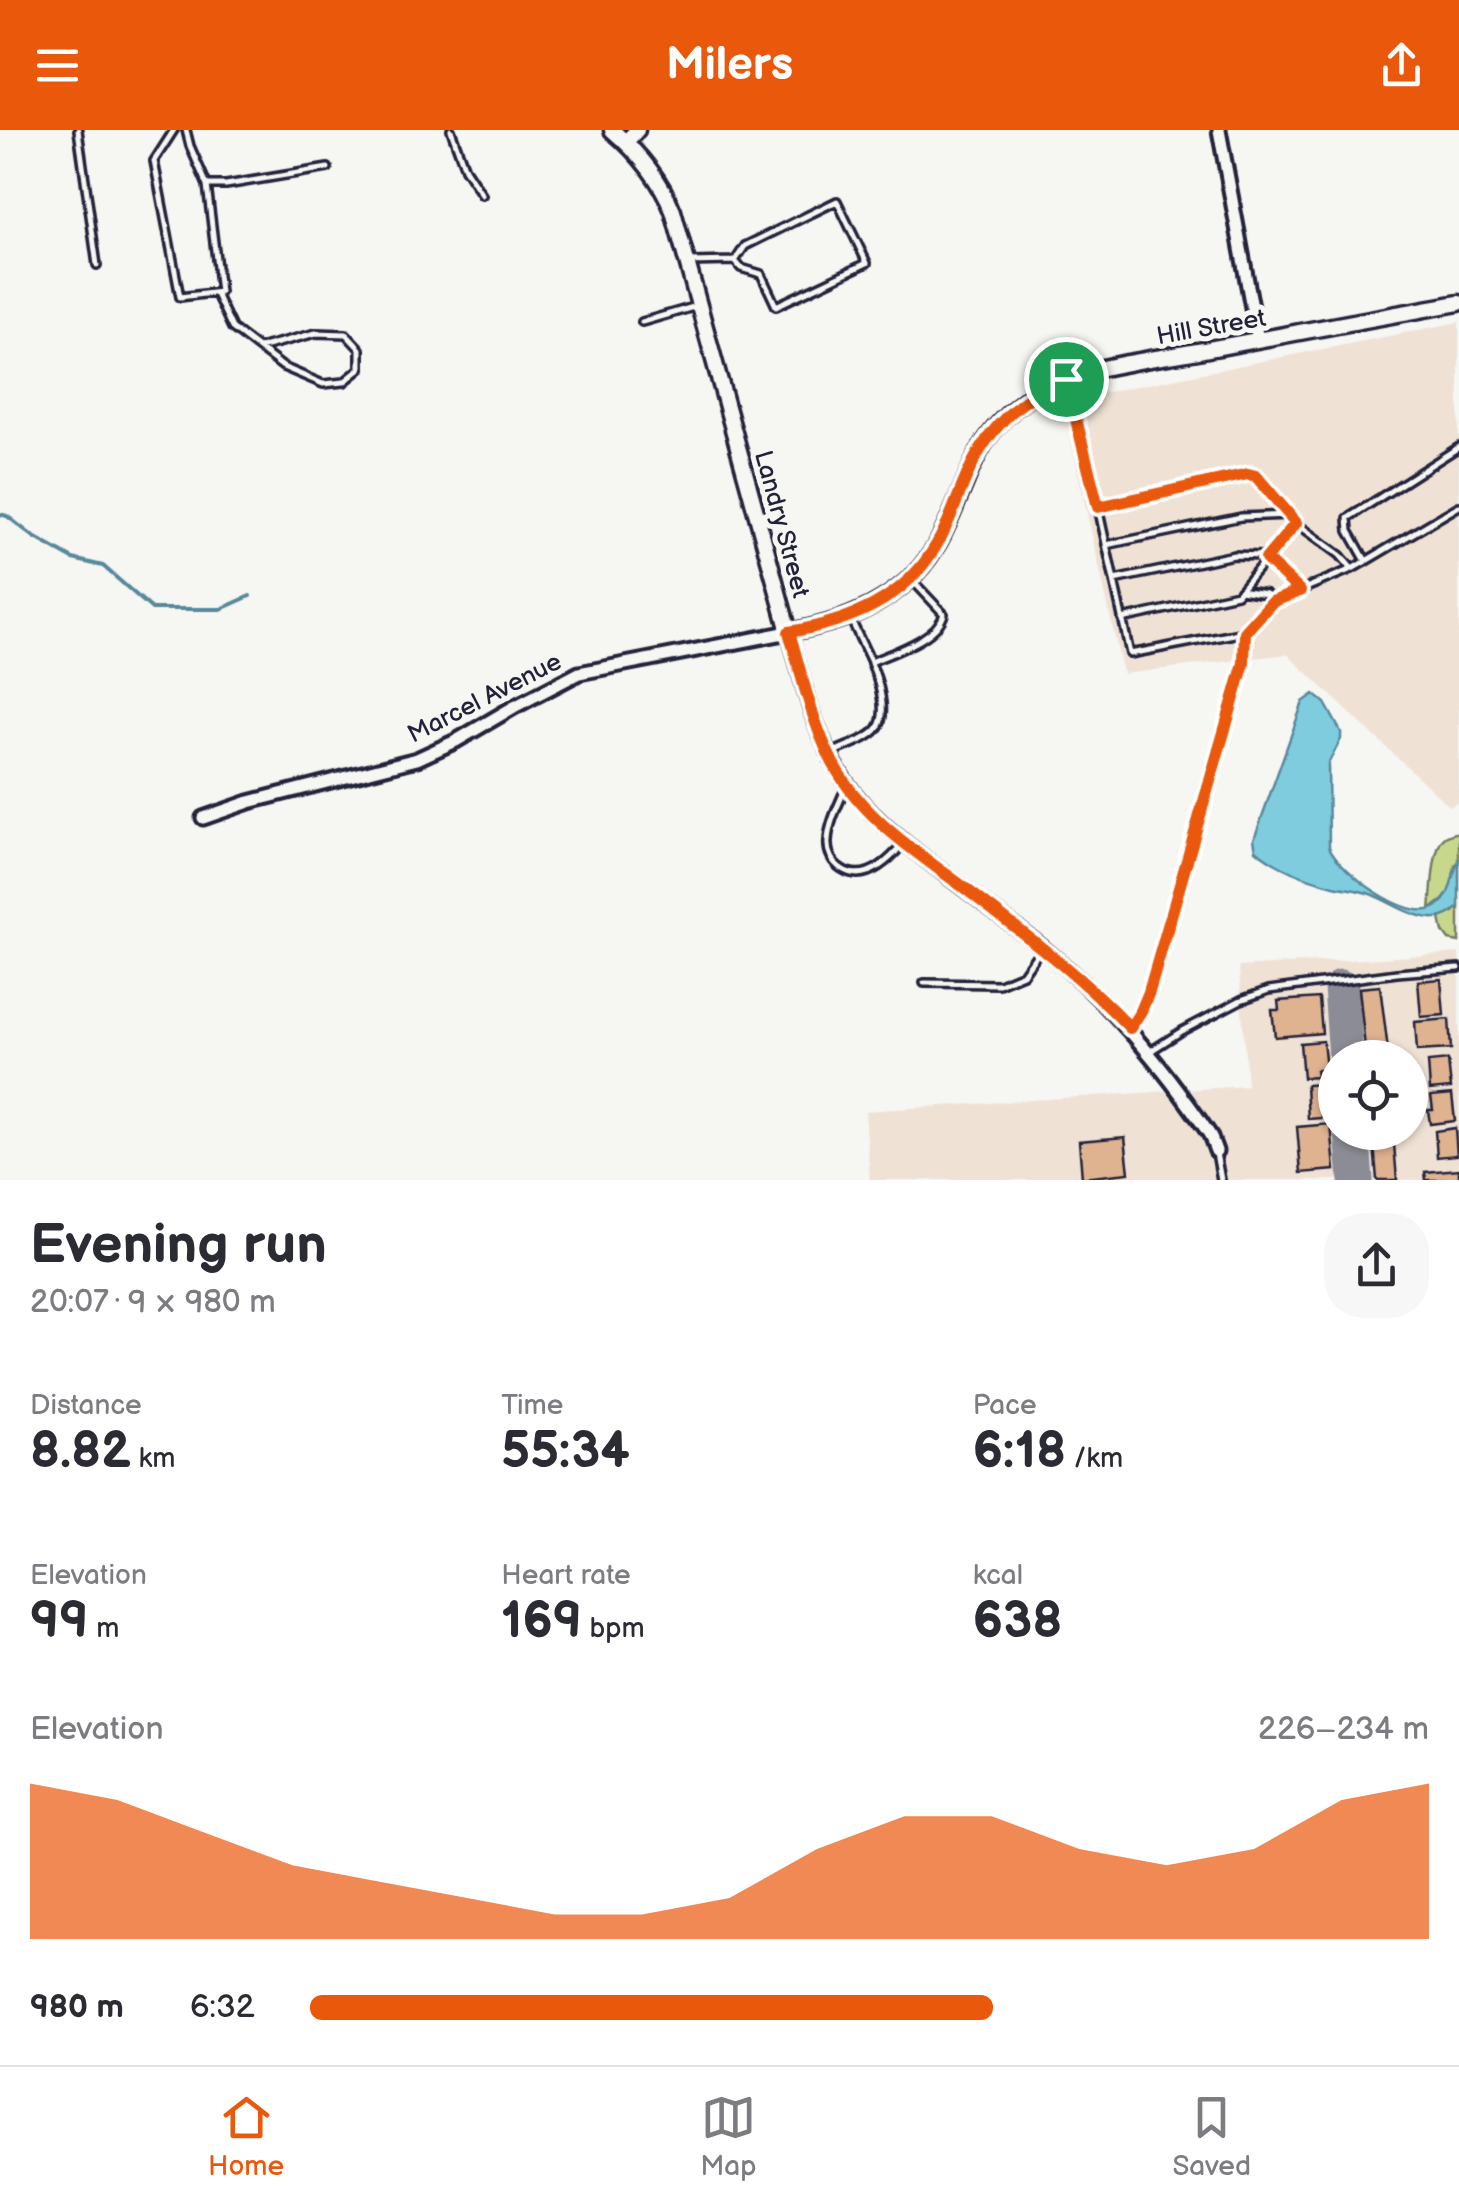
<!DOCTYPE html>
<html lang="en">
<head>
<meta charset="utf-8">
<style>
  body { margin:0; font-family:"Balsamiq Sans",sans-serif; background:#f7f7f7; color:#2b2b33; height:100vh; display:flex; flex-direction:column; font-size:38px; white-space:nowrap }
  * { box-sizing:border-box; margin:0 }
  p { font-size:32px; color:#7c7c81 }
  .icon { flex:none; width:55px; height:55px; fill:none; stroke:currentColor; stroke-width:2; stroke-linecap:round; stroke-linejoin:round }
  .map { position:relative; height:1050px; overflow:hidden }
  .drawer { display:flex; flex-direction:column; background:#fff; flex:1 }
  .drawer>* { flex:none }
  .buttons { position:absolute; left:1318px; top:910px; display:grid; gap:20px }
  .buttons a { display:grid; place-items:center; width:110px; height:110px; border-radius:50%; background:#fff; box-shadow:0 2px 8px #0004; font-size:50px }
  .pin { position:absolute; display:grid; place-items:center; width:85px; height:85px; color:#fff; margin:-42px; border:5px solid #fff; border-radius:50%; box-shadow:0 2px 10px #0007 }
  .round { display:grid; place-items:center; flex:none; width:105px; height:105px; border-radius:40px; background:#f7f7f7 }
  .head { display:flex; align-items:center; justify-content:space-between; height:170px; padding:0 30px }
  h1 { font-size:55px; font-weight:700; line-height:75px }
  .metrics { display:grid; grid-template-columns:repeat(3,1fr); gap:15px; height:170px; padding:10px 30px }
  .metrics div { display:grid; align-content:center }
  .metrics b { font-size:50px; font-weight:700 }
  .metrics small { font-size:28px; font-weight:400 }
  .metrics p { font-size:28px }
  .chart { height:280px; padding:20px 30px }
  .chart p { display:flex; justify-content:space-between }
  .chart svg { width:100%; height:180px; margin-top:10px; fill:#ea580c; opacity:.7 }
  ul { padding:0 30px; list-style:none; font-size:32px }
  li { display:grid; grid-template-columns:160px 120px 1fr; align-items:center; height:75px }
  li i { height:25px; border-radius:12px; background:#ea580c }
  header { display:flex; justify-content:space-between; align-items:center; height:130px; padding:0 30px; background:#ea580c; color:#fff; font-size:45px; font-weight:700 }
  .tab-bar { display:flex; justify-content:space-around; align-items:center; height:140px; border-top:2px solid #e1e1e2; background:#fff; font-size:28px; color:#7c7c81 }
  .tab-bar a { display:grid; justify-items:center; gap:5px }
  .tab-bar .on { color:#ea580c }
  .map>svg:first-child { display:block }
</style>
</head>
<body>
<header><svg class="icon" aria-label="menu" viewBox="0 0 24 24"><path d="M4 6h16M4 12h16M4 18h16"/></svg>Milers<svg class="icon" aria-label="share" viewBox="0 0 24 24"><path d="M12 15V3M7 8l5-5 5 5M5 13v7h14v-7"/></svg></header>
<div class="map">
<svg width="1459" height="1050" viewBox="0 0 1459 1050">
  <rect width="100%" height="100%" fill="#f6f6f2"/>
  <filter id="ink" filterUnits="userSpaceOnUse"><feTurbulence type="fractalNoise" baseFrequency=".01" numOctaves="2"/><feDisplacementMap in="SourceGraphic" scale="20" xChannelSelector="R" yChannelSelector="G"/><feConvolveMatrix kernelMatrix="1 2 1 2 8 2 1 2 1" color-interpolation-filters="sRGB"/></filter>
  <g filter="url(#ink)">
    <!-- built -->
    <path fill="#efe2d5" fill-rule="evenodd" d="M1459 192V671L1450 677 1287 524 1123 544 1062 271Z
      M1459 823V1050H870L865 981 1247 956 1239 837ZM1335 928H1410V1002H1335Z"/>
    <!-- green -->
    <path fill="#c7d88d" stroke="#747d64" stroke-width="2.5" d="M1459 702V731L1455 736 1451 760 1443 770 1430 780C1432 764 1432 719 1444 708 1447 705 1455 703 1459 702Z
      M1459 776V812L1449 810 1443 802 1440 788 1454 782Z"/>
    <!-- water -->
    <path fill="#7eccdd" stroke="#59889c" stroke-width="2.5" d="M1314 564 1325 573 1341 602V609L1328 634 1329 717C1341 742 1407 792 1434 778 1454 767 1449 747 1459 731V776C1452 784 1442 789 1431 788 1410 786 1392 773 1373 765 1361 760 1347 759 1334 756 1307 749 1278 739 1256 720L1254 709 1303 572Z"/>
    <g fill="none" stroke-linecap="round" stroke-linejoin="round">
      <!-- stream -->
      <path stroke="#59889c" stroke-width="4" d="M0 384 7 386 34 407 73 429 103 436 152 479H221L250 466"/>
      <!-- taxiway -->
      <path stroke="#8c8c96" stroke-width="35" d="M1341 857 1346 928
        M1352 1002 1356 1050"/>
    </g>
    <!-- building -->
    <path fill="#dfb290" stroke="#22223b" stroke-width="2.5" d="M1441 849 1444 885 1421 887 1418 851Z
      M1380 856 1389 928H1366L1359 858Z
      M1319 868 1322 903 1275 907 1272 880H1279L1278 871Z
      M1449 889 1451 919 1417 921 1415 892Z
      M1323 911 1326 939 1316 940 1317 947 1303 948 1300 913Z
      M1448 930 1451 958 1430 960 1428 932Z
      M1327 954 1329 980H1322V988L1308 989 1306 955Z
      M1452 964 1455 991 1430 994 1428 980H1433L1431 966Z
      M1331 994 1335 1040 1301 1043 1297 997Z
      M1455 998 1457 1025 1437 1027 1435 1001Z
      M1373 1002H1393L1397 1050H1377Z
      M1125 1007 1129 1043 1082 1048 1079 1011Z
      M1459 1039V1050H1426L1425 1042Z"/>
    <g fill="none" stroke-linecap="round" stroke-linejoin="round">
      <!-- service casing -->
      <g stroke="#22223b" stroke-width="12">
        <path id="service" d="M78 0 97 135
          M174 0 154 31 180 167 220 162 207 55
          M186 0 190 16 207 55H226L328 38
          M451 0 465 39 482 65
          M689 132 735 131 741 138 761 144 776 176 867 133 837 71 745 116 735 131
          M216 164 232 198 283 237 323 254 344 252 360 239V219L346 204 316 203 259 218
          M642 192 697 176
          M1067 252 1098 377 1248 344 1257 346 1296 393 1340 425 1352 439 1366 431 1349 401 1348 388 1459 317
          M1098 377 1130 524 1245 502 1272 472 1352 439
          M1106 415 1241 387 1289 385
          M1366 431 1459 376
          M1114 450 1234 425 1262 426 1299 460
          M1240 460 1266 464 1272 472
          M1122 489 1237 464 1296 393
          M851 490 871 532C893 522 937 509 944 484L912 450
          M832 623C845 616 868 610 877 599 889 584 878 549 871 533
          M846 657C839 674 829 692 828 711 827 722 832 733 842 739 865 754 888 732 903 714
          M924 853 999 854 1023 844 1040 820
          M1129 898 1141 881 1149 862 1244 533 1245 502
          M1149 922 1182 901 1241 870 1269 860 1397 843 1459 838
          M1216 1023 1221 1050"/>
      </g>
      <!-- minor casing -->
      <g stroke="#22223b" stroke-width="19">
        <path id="minor" d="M1219 0 1258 210
          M203 688 249 672 417 629 456 611 514 577 579 543 789 502C803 553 815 607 845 651 869 686 901 710 933 735 970 763 1007 790 1043 818 1111 874 1160 932 1210 1005L1216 1021"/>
      </g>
      <!-- tertiary casing -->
      <g stroke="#22223b" stroke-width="21">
        <path id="tertiary" d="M612 0C639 23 660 48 673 81L789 502C849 492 908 468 939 411 971 351 971 303 1037 262 1078 237 1150 230 1198 221 1285 205 1372 188 1459 173
          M626 12 637 0"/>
      </g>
      <!-- service -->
      <use href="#service" stroke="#f6f6f2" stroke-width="5"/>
      <!-- minor -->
      <use href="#minor" stroke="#f6f6f2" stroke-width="11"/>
      <!-- tertiary -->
      <use href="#tertiary" stroke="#f6f6f2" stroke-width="14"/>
    </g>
  </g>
  <g fill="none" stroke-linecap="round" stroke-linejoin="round" filter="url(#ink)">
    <!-- route casing -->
    <g stroke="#fff" stroke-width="20">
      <path id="route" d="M1066 249 1098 377 1248 344 1256 346 1296 393 1266 429 1300 461 1272 472 1245 502 1244 533 1149 862 1141 881 1130 898C1081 846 1023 803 966 759 918 723 862 688 833 633 812 592 802 546 789 502 849 492 905 470 937 414 949 394 956 371 965 350 984 303 1018 267 1066 249Z"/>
    </g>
    <!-- route -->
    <use href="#route" stroke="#ea580c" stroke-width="12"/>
  </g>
  <g text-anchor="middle" stroke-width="10" stroke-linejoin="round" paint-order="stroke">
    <!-- street labels -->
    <g font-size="25" fill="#22223b" stroke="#f6f6f2">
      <text transform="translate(1211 196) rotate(-10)" y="9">Hill Street</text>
      <text transform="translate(783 394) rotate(75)" y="9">Landry Street</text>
      <text transform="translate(484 567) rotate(-27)" y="9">Marcel Avenue</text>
    </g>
  </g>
</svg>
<div class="buttons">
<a><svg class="icon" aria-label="locate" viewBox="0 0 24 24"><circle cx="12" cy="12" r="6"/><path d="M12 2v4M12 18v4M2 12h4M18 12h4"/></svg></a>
</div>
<div class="pin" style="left:1066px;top:249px;background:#1e9e55"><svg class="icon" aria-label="arrive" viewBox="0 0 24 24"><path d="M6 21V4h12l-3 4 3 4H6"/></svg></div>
</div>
<section class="drawer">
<div class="head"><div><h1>Evening run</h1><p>20:07 · 9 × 980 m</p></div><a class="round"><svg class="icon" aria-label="share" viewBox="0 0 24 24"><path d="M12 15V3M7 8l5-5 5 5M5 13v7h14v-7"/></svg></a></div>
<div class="metrics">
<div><p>Distance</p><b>8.82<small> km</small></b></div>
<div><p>Time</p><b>55:34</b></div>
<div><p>Pace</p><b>6:18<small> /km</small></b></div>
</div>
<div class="metrics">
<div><p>Elevation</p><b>99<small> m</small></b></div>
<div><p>Heart rate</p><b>169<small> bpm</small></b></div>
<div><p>kcal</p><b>638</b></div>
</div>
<div class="chart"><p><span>Elevation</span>226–234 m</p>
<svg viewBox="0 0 160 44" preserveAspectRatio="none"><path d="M0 44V6L10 10L20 18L30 26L40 30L50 34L60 38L70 38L80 34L90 22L100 14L110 14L120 22L130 26L140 22L150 10L160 6V44z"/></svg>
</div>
<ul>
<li><b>980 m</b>6:32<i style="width:61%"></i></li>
</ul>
</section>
<nav class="tab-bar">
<a class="on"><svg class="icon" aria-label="home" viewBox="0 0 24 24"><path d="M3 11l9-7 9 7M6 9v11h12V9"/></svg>Home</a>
<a><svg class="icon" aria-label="map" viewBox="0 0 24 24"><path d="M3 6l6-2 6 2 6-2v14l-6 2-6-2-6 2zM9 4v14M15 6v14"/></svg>Map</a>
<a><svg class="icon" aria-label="saved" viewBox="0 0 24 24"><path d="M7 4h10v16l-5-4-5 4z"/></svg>Saved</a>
</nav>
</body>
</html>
